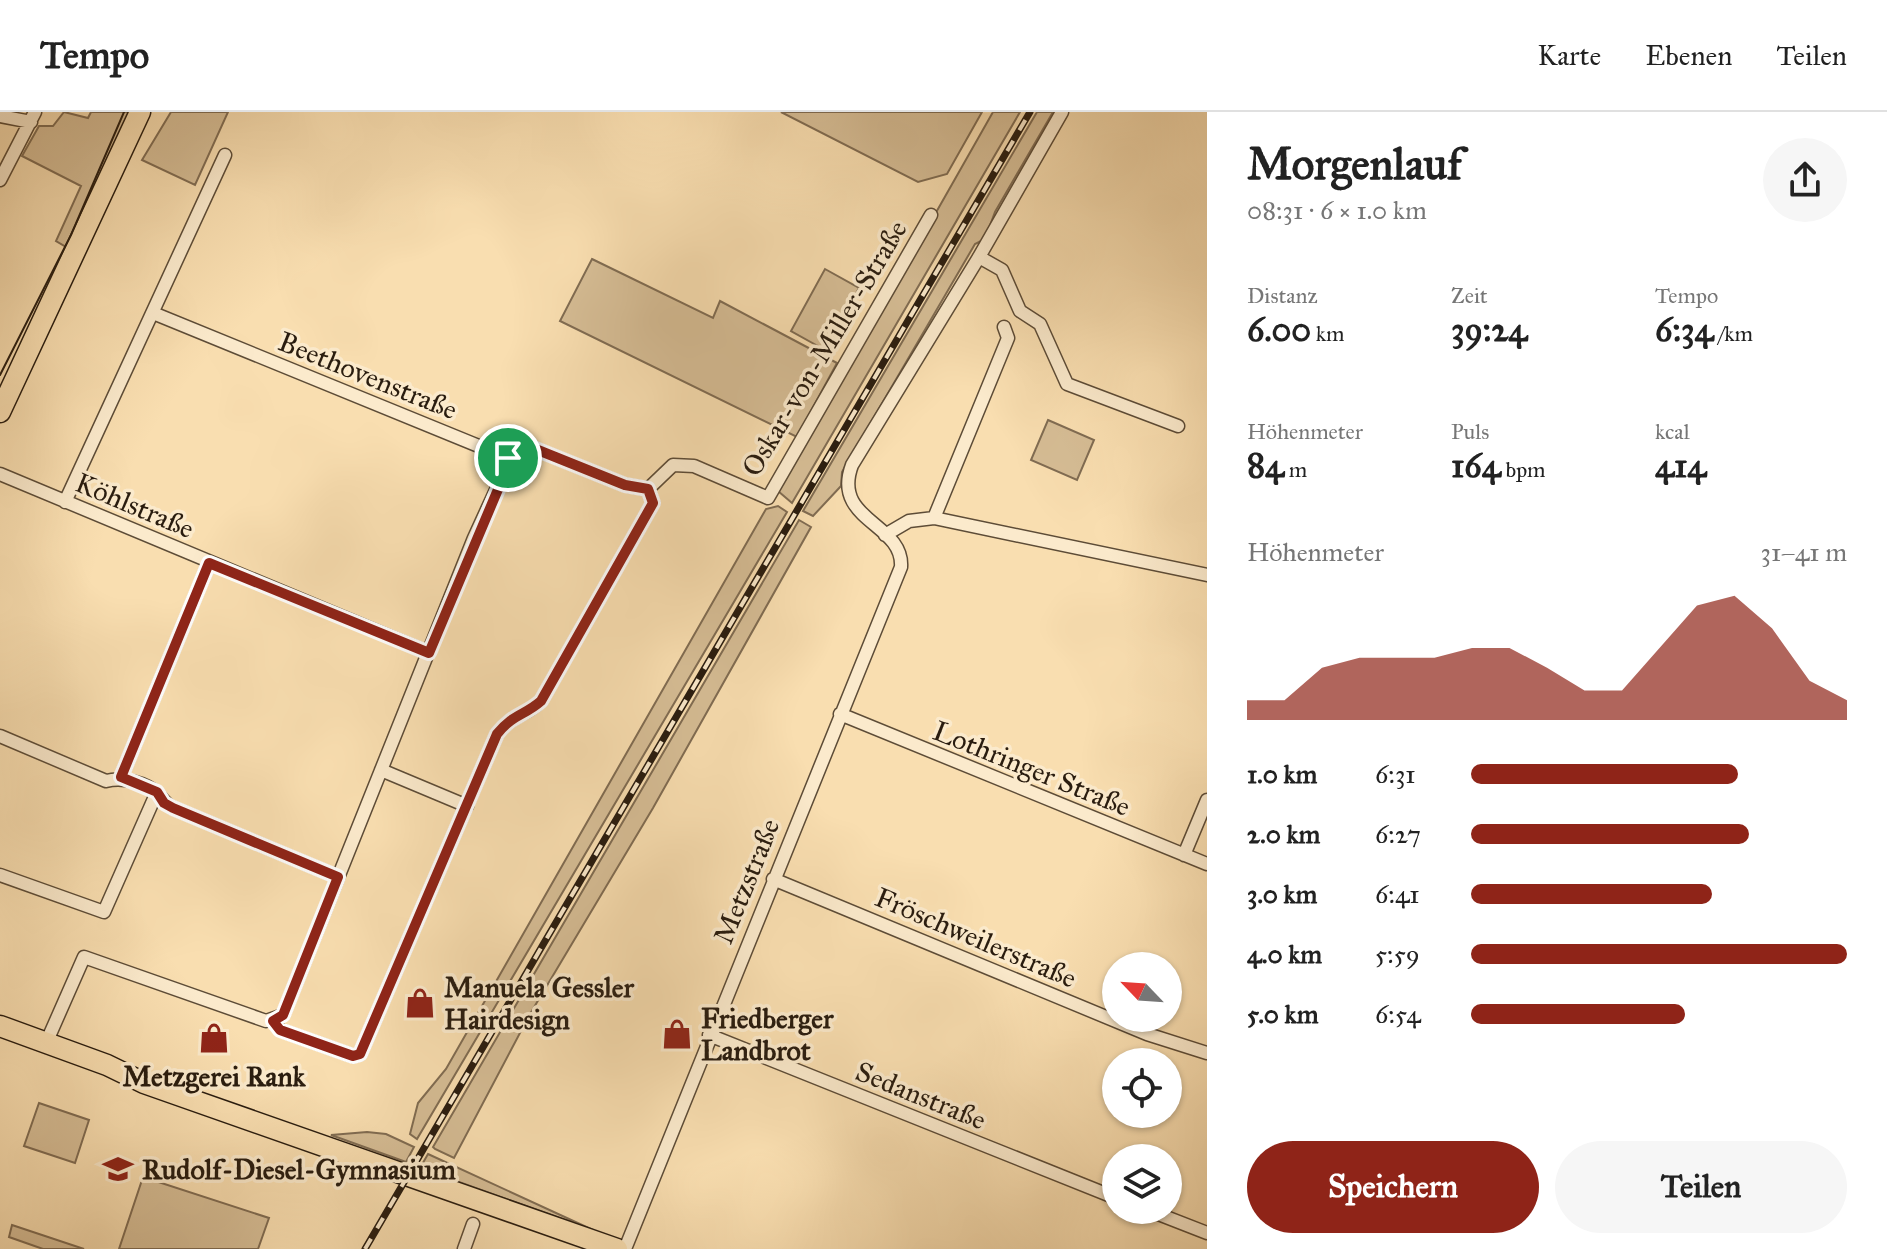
<!DOCTYPE html>
<html lang="de">
<head>
<meta charset="utf-8">
<style>
  body { margin:0; font-family:"IM FELL Great Primer",serif; background:#f6f6f6; color:#222; height:100vh; display:flex; flex-direction:column; font-size:30px; white-space:nowrap }
  * { box-sizing:border-box; margin:0 }
  p { font-size:26px; color:#767676 }
  .icon { flex:none; width:44px; height:44px; fill:none; stroke:currentColor; stroke-width:2; stroke-linecap:round; stroke-linejoin:round }
  .map { position:relative; flex:1; overflow:hidden }
  .details { display:flex; flex-direction:column; background:#fff; width:680px }
  .details>* { flex:none }
  .needle { width:52px; rotate:295deg }
  .fabs { position:absolute; left:1102px; top:840px; display:grid; gap:16px }
  .fabs a { display:grid; place-items:center; width:80px; height:80px; border-radius:50%; background:#fff; box-shadow:0 2px 6px #0004; font-size:40px }
  .pin { position:absolute; display:grid; place-items:center; width:68px; height:68px; color:#fff; margin:-34px; border:4px solid #fff; border-radius:50%; box-shadow:0 2px 8px #0007 }
  .round { display:grid; place-items:center; flex:none; width:84px; height:84px; border-radius:42px; background:#f6f6f6 }
  .headline { display:flex; align-items:center; justify-content:space-between; height:136px; padding:0 40px }
  h1 { font-size:44px; font-weight:700; line-height:60px }
  .stats { display:grid; grid-template-columns:repeat(3,1fr); gap:12px; height:136px; padding:8px 40px }
  .stats div { display:grid; align-content:center }
  .stats b { font-size:34px; font-weight:700 }
  .stats small { font-size:22px; font-weight:400 }
  .stats p { font-size:22px }
  .chart { height:224px; padding:16px 40px }
  .chart p { display:flex; justify-content:space-between }
  .chart svg { width:100%; height:144px; margin-top:8px; fill:#8f2418; opacity:.7 }
  .primary-button { display:flex; gap:16px; margin-top:auto; padding:16px 40px }
  .primary-button a { flex:1; height:92px; border-radius:48px; background:#8f2418; color:#fff; font-size:32px; font-weight:700; line-height:92px; text-align:center }
  .primary-button a+a { background:#f6f6f6; color:#222 }
  ul { padding:0 40px; list-style:none; font-size:26px }
  li { display:grid; grid-template-columns:128px 96px 1fr; align-items:center; height:60px }
  li i { height:20px; border-radius:10px; background:#8f2418 }
  header { display:flex; align-items:center; gap:48px; box-sizing:border-box; height:112px; padding:0 40px; background:#fff; border-bottom:2px solid #e0e0e0 }
  header strong { font-size:38px }
  nav { display:flex; gap:44px; margin-inline-start:auto; font-size:28px }
  main { display:flex; flex:1; min-height:0 }
  .map>svg:first-child { display:block }
</style>
</head>
<body>
<header>
<strong>Tempo</strong>
<nav><a>Karte</a><a>Ebenen</a><a>Teilen</a></nav>
</header>
<main>
<div class="map">
<svg width="1207" height="1137" viewBox="0 0 1207 1137">
  <rect width="100%" height="100%" fill="#f9deb0"/>
  <filter id="stains"><feTurbulence type="fractalNoise" baseFrequency=".0025" numOctaves="4"/><feColorMatrix values="0 0 0 0 .2 0 0 0 0 .09 0 0 0 0 .02 0 0 0 .5 -.17"/></filter>
  <radialGradient id="worn" r=".72"><stop offset=".6" stop-color="#630" stop-opacity="0"/><stop offset="1" stop-color="#630" stop-opacity=".3"/></radialGradient>
  <!-- green -->
  <path fill="#d6bd95" stroke="#806c52" stroke-width="2" d="M64 0 88 6 91 0H131L68 136 56 129 81 74 22 44 39 14H53Z
    M171 0H228L195 73 142 48Z
    M781 0H982L947 62 918 70Z
    M993 0H1020L792 391 778 379Z
    M1037 0H1053L995 100 985 127 975 132 842 360 841 374 813 404 803 399Z
    M592 147 713 206 720 189 837 251 797 325 560 209Z
    M825 157 859 176 825 238 791 219Z
    M1048 308 1094 328 1077 368 1031 348Z
    M778 394 787 400 417 1027 410 1022 418 991 446 957 766 397Z
    M799 408 811 415 653 696 530 902 454 1046 435 1037 433 1035Z
    M39 991 89 1008 75 1051 24 1034Z
    M367 1020 386 1022 414 1035 406 1050 331 1023Z
    M428 1042 593 1118 420 1056Z
    M143 1065 269 1106 258 1137H119Z
    M12 1113 84 1137H43L9 1125Z"/>
  <g fill="none" stroke-linecap="round" stroke-linejoin="round">
    <!-- minor casing -->
    <g stroke="#5d4c37" stroke-width="15">
      <path id="minor" d="M0 4 31 10
        M0 68 35 0
        M979 145 1002 158 1020 199 1040 212 1067 272 1178 314
        M153 201 508 346
        M0 362 429 541
        M648 377 673 353 694 354 768 386 931 103
        M65 390 225 43
        M934 406 1008 226 1004 215
        M885 423 909 409 934 406 1207 463
        M840 602 1207 752
        M0 624 106 669C122 665 146 670 158 682 164 688 165 692 173 696L338 765
        M381 658 467 694
        M121 665 209 451
        M1184 743 1207 688
        M0 763 104 800 157 680
        M773 767 1147 922 1207 941
        M273 909 280 918 353 944 360 942 497 622C514 601 524 605 541 589L653 391 648 377
        M709 923 1116 1086
        M47 929 84 845 266 909 283 903 474 426 518 330 625 373 648 377
        M1148 1098 1207 1121
        M464 1137 473 1112
        M625 1137 901 455C904 411 831 409 852 353L979 145 1062 0"/>
    </g>
    <!-- primary casing -->
    <g stroke="#291c0f" stroke-width="23">
      <path id="primary" d="M0 300 140 0
        M0 914 107 953 144 971 617 1137"/>
    </g>
    <!-- minor -->
    <use href="#minor" stroke="#fbeacc" stroke-width="12"/>
    <!-- primary -->
    <use href="#primary" stroke="#f9deb0" stroke-width="20"/>
    <!-- tram -->
    <path stroke="#291c0f" stroke-width="2" d="M0 263 71 123 124 0"/>
    <!-- rail casing -->
    <g stroke="#291c0f" stroke-width="7">
      <path id="rail" d="M365 1137 1030 0"/>
    </g>
    <!-- rail -->
    <use href="#rail" stroke="#fbeacc" stroke-width="4" stroke-dasharray="12" stroke-linecap="butt"/>
  </g>
  <g fill="none" stroke-linecap="round" stroke-linejoin="round">
    <!-- route casing -->
    <g stroke="#fff" stroke-width="16">
      <path id="route" d="M518 330 625 373 648 377 653 391 541 589C524 604 514 601 497 622L360 942 353 944 280 918 273 909 283 903 338 765 173 696 164 691 157 680 121 665 209 451 429 541Z"/>
    </g>
    <!-- route -->
    <use href="#route" stroke="#8f2418" stroke-width="10"/>
  </g>
  <!-- icons -->
  <defs>
    <g id="shop-bare" transform="scale(2.4)"><path d="M-5-2.5h2.3a2.7 3.5 0 0 1 5.4 0H5L5.5 6h-11ZM-1.5-2.5h3a1.5 2.3 0 0 0-3 0Z" fill="#8f2418" stroke="#fbeacc" stroke-width="2.5" paint-order="stroke"/></g>
    <g id="school-bare" transform="scale(2.4)"><path d="M0-5L7-2L0 1L-7-2ZM-4 1L0 2.5L4 1V4Q0 6-4 4Z" fill="#8f2418" stroke="#fbeacc" stroke-width="2.5" paint-order="stroke"/></g>
  </defs>
  <g fill-rule="evenodd">
    <use href="#shop-bare" x="420" y="891"/>
    <use href="#shop-bare" x="677" y="922"/>
    <use href="#shop-bare" x="214" y="926"/>
    <use href="#school-bare" x="118" y="1057"/>
  </g>
  <g text-anchor="middle" stroke-width="7" stroke-linejoin="round" paint-order="stroke">
    <!-- street labels -->
    <g font-size="28" fill="#291c0f" stroke="#fbeacc">
      <text transform="translate(824 236) rotate(-59)" y="10">Oskar-von-Miller-Straße</text>
      <text transform="translate(368 263) rotate(22)" y="10">Beethovenstraße</text>
      <text transform="translate(135 393) rotate(23)" y="10">Köhlstraße</text>
      <text transform="translate(1032 656) rotate(22)" y="10">Lothringer Straße</text>
      <text transform="translate(746 769) rotate(-68)" y="10">Metzstraße</text>
      <text transform="translate(976 825) rotate(23)" y="10">Fröschweilerstraße</text>
      <text transform="translate(921 983) rotate(22)" y="10">Sedanstraße</text>
    </g>
    <!-- poi labels -->
    <g font-size="28" font-weight="bold" fill="#291c0f" stroke="#fbeacc" text-anchor="start">
      <text x="444" y="885">Manuela Gessler<tspan x="444" dy="32">Hairdesign</tspan></text>
      <text x="701" y="916">Friedberger<tspan x="701" dy="32">Landbrot</tspan></text>
      <text x="214" y="974" text-anchor="middle">Metzgerei Rank</text>
      <text x="142" y="1067">Rudolf-Diesel-Gymnasium</text>
    </g>
  </g>
  <rect width="100%" height="100%" filter="url(#stains)"/>
  <rect width="100%" height="100%" fill="url(#worn)"/>
</svg>
<div class="fabs">
<a><svg class="needle" viewBox="-14 -14 28 28"><path d="M0-13l5 13h-10z" fill="#e53935"/><path d="M0 13l5-13h-10z" fill="#767676"/></svg></a>
<a><svg class="icon" aria-label="locate" viewBox="0 0 24 24"><circle cx="12" cy="12" r="6"/><path d="M12 2v4M12 18v4M2 12h4M18 12h4"/></svg></a>
<a><svg class="icon" aria-label="layers" viewBox="0 0 24 24"><path d="M12 4l9 5-9 5-9-5zM3 14l9 5 9-5"/></svg></a>
</div>
<div class="pin" style="left:508px;top:346px;background:#1e9e55"><svg class="icon" aria-label="arrive" viewBox="0 0 24 24"><path d="M6 21V4h12l-3 4 3 4H6"/></svg></div>
</div>
<section class="details">
<div class="headline"><div><h1>Morgenlauf</h1><p>08:31 · 6 × 1.0 km</p></div><a class="round"><svg class="icon" aria-label="share" viewBox="0 0 24 24"><path d="M12 15V3M7 8l5-5 5 5M5 13v7h14v-7"/></svg></a></div>
<div class="stats">
<div><p>Distanz</p><b>6.00<small> km</small></b></div>
<div><p>Zeit</p><b>39:24</b></div>
<div><p>Tempo</p><b>6:34<small> /km</small></b></div>
</div>
<div class="stats">
<div><p>Höhenmeter</p><b>84<small> m</small></b></div>
<div><p>Puls</p><b>164<small> bpm</small></b></div>
<div><p>kcal</p><b>414</b></div>
</div>
<div class="chart"><p><span>Höhenmeter</span>31–41 m</p>
<svg viewBox="0 0 160 44" preserveAspectRatio="none"><path d="M0 44V38L10 38L20 28L30 25L40 25L50 25L60 22L70 22L80 28L90 35L100 35L110 22L120 9L130 6L140 16L150 32L160 38V44z"/></svg>
</div>
<ul>
<li><b>1.0 km</b>6:31<i style="width:71%"></i></li>
<li><b>2.0 km</b>6:27<i style="width:74%"></i></li>
<li><b>3.0 km</b>6:41<i style="width:64%"></i></li>
<li><b>4.0 km</b>5:59<i style="width:100%"></i></li>
<li><b>5.0 km</b>6:54<i style="width:57%"></i></li>
</ul>
<div class="primary-button"><a>Speichern</a><a>Teilen</a></div>
</section>
</main>
</body>
</html>
